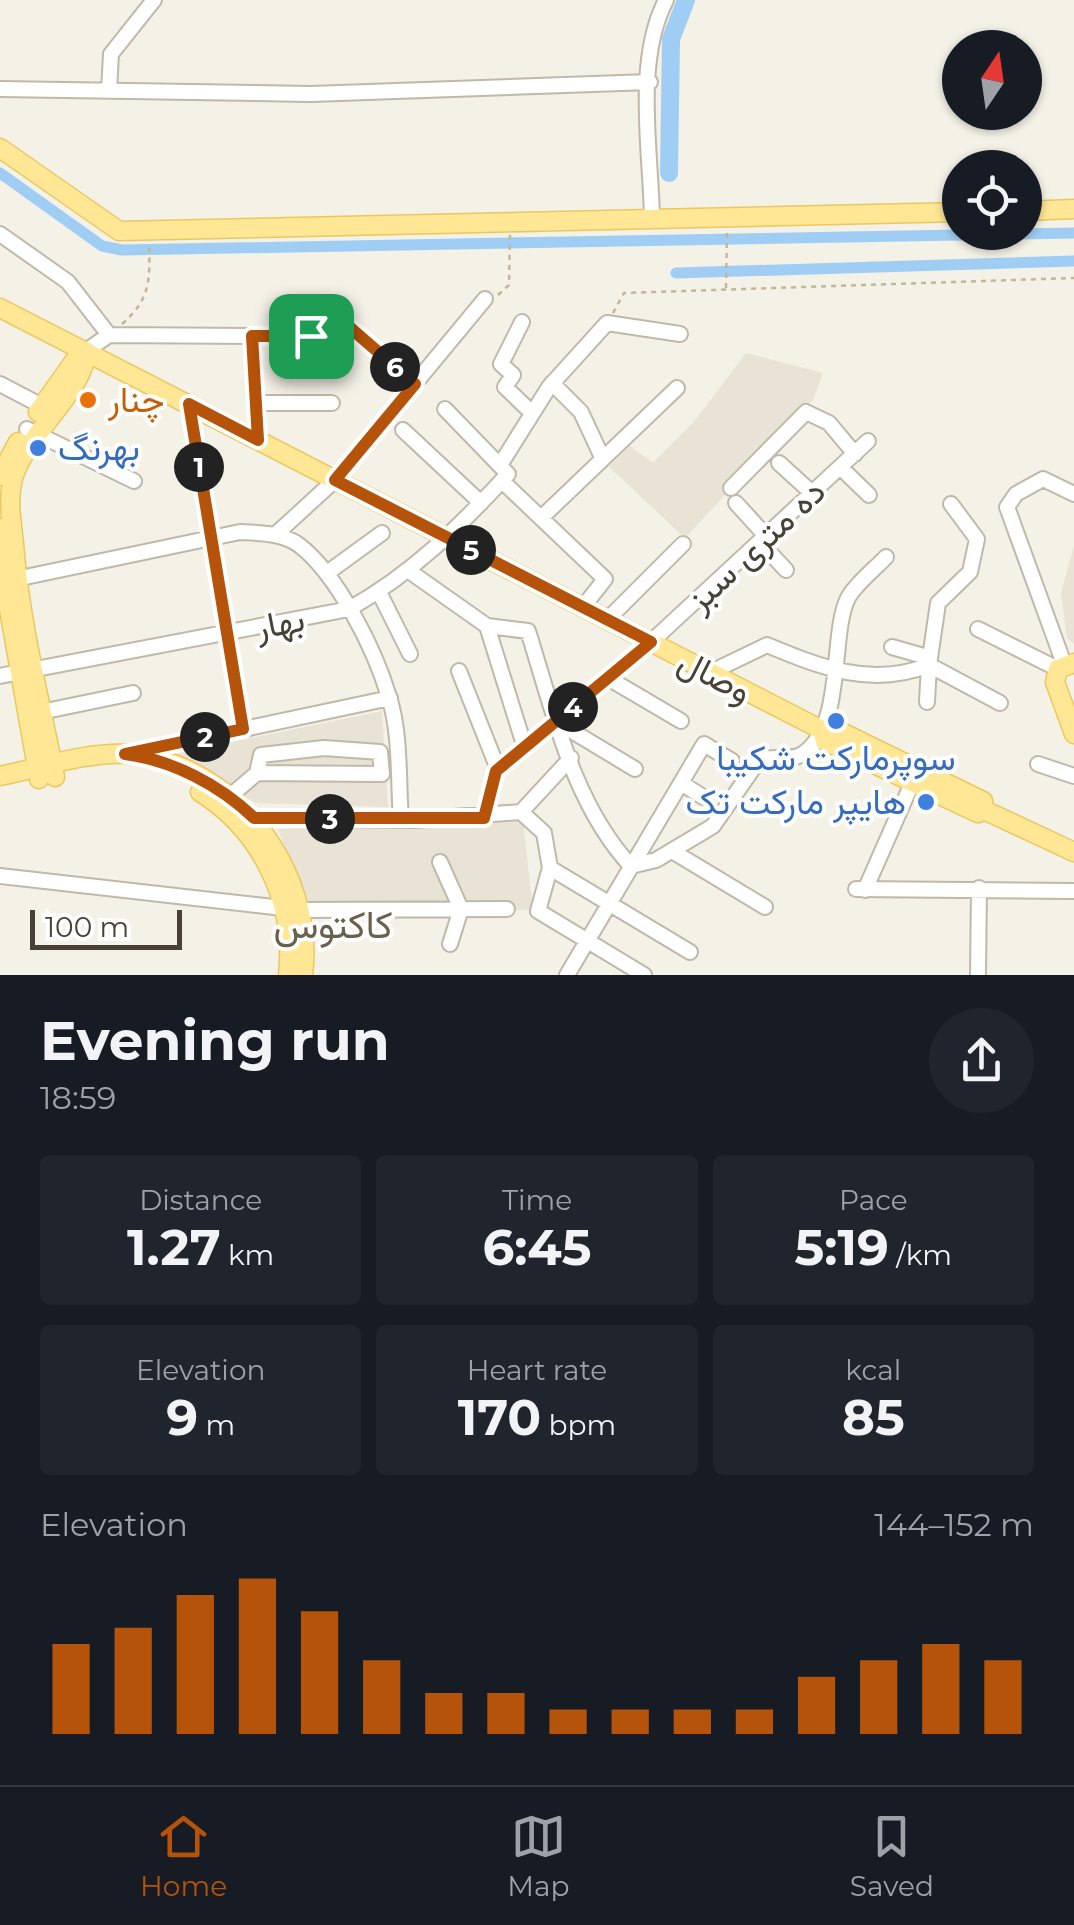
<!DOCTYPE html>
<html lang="en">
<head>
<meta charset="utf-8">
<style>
  body { margin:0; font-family:Montserrat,Vazirmatn,sans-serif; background:#20242c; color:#f1f3f6; height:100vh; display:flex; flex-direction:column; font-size:38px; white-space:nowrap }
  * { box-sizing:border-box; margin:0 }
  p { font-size:32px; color:#9ea1a6 }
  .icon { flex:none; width:55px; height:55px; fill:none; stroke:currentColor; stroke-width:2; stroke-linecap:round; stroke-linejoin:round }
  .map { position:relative; height:975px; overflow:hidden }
  .drawer { display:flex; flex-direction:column; background:#171b24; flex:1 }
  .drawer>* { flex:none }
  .needle { width:65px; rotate:13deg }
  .tools { position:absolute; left:942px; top:30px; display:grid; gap:20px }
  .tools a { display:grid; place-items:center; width:100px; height:100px; border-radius:50%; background:#171b24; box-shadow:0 2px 8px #0004; font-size:50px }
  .scale { position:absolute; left:30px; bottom:25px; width:152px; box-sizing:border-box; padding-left:10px; border:5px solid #484135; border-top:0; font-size:28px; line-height:35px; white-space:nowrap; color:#484135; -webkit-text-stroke:8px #fff; paint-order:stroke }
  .pin { position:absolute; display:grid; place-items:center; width:85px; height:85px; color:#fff; margin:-42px; border-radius:20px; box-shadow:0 5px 15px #0006 }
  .km { position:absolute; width:50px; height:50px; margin:-25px; border-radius:50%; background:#222; color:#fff; font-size:28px; line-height:50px; text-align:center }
  .round { display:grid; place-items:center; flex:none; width:105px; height:105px; border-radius:52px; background:#20242c }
  .overview { display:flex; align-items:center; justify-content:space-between; height:170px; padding:0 40px }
  h1 { font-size:55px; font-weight:700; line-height:75px }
  .metrics { display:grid; grid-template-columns:repeat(3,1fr); gap:15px; height:170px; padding:10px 40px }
  .metrics div { display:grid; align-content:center; border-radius:10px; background:#20242c; text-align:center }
  .metrics b { font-size:50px; font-weight:700 }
  .metrics small { font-size:28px; font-weight:400 }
  .metrics p { font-size:28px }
  .chart { height:280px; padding:20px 40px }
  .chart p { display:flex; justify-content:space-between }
  .chart svg { width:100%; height:180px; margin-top:10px; stroke:#b45309; stroke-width:6 }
  .menu { display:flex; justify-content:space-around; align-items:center; height:140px; border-top:2px solid #363941; background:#171b24; font-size:28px; color:#9ea1a6 }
  .menu a { display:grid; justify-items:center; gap:5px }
  .menu .on { color:#b45309 }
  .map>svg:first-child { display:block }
</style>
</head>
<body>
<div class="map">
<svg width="1074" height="975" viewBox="0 0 1074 975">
  <rect width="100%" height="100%" fill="#f4f1e7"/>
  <!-- residential -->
  <path fill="#e8e3d4" d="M746 353 823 373 813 400 685 538 609 467 630 446 653 463 693 423Z
    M1074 545V644L1067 638 1061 593Z
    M382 711 388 807 256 803 169 755Z
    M523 822 533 910 305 905 278 829Z"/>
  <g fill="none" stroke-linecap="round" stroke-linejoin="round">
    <!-- canal -->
    <path stroke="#a0cdf4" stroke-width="11" d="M0 173 102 246 122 250 1074 233
      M676 273 1074 261"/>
    <!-- river -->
    <path stroke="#a0cdf4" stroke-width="18" d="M669 173 671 39 686 0"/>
    <!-- minor casing -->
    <g stroke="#c0b9a9" stroke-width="18">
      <path id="minor" d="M0 89 311 94 650 82
        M109 91 111 54 154 0
        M652 219C651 151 634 62 666 0
        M0 234 68 282 109 335
        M522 322 501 364 513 375 505 387 532 413
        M253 336H311L323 318H339L415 384
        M86 351 109 335 253 336 258 440
        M552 383 581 412 601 455
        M0 384 42 406
        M256 403H332
        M189 405 243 729
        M27 429 134 481
        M403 430 481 503
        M779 463 812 493
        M500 465 549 387 607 323 680 334
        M840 467 869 495
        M502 481 605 579 583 607
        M731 488 806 412 829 423 855 454
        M736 503 766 536
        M541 518 677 388
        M275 535 335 480 485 299
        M760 542 786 570
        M409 571 487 626 525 748
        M327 573 382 533
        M11 580 240 532C259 533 283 533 299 545 338 575 375 650 389 697 401 734 398 781 401 820
        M379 592 410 654
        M607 620 683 544
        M487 626 528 631C553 710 573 804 631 866
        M978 629 1058 669
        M892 647 927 657
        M1064 664 1007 507 1016 494 1043 479 1074 494
        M459 671 498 769
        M709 673 767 645C820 667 871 688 929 665L938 603 970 572 977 539 951 504
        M0 676 349 609C413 573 459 527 508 474L445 409
        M608 678 681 721
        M927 702 929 665 1000 703
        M41 712 133 693
        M557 722 635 769
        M131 753 390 698
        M1038 764 1074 776
        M681 783 703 797
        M229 797 257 773 382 774 380 752 324 748 261 755 257 773
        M521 812 571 758
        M255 818 414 820 521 812 544 833 550 868 690 952
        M484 818 496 771 651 642 868 441
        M672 851 765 907
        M440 862 461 909 450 944
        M631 866 656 860 713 826 759 760C774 755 792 762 804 753 845 724 830 633 848 598 856 583 875 569 886 557
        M550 868 538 911 644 975
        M0 876 283 908
        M856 889 1074 891
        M865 890 916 774
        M298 910 507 909
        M567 975 704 744 732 761
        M978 975 979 888"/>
    </g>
    <!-- major casing -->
    <g stroke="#eac85f" stroke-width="21">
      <path id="major" d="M0 148 119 231 960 212
        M1025 211 1074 209
        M0 308 822 730 833 728 983 801 984 810
        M38 412 80 353
        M0 476 18 442
        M0 528 4 581 39 779
        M1074 663 1058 669 1055 682 1074 734
        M822 730 825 741 978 813 984 810 1074 852
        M0 776C40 768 88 751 130 754 234 763 316 872 303 975
        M55 777C40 699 20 623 14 544 12 524 8 503 12 483 20 439 87 390 86 351
        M200 792C262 831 296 902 288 975"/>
    </g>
    <!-- path -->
    <path stroke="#c3b699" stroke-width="2.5" stroke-dasharray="5 5" stroke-linecap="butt" d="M726 288 727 231
      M498 295 509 285 510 234
      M613 313 624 293 1074 278
      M122 324C151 299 150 279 149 243"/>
    <!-- minor -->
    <use href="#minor" stroke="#fff" stroke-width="14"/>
    <!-- major -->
    <use href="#major" stroke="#ffe795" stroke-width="18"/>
  </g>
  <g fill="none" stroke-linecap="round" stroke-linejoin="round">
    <!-- route casing -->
    <g stroke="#fff" stroke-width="20">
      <path id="route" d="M323 318H339L415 384 335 480 651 642 496 771 484 818H254C220 785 172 760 125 754L243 729 189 404 258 440 252 336H311Z"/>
    </g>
    <!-- route -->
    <use href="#route" stroke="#b45309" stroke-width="12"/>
  </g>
  <!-- markers -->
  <circle fill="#e8710a" stroke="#fff" stroke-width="4" cx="88" cy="400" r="10"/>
  <g fill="#3f7fe0" stroke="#fff" stroke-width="4">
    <circle cx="38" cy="448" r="10"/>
    <circle cx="836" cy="721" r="10"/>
    <circle cx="926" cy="802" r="10"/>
  </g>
  <g text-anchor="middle" stroke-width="8" stroke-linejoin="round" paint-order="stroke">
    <!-- food labels -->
    <g font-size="35" fill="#c56008" stroke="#fff" text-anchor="start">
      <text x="108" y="412">چنار</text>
    </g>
    <!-- shop labels -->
    <g font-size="35" fill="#366cbe" stroke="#fff" text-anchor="start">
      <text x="58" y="460">بهرنگ</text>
      <text x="836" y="770" text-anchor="middle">سوپرمارکت شکیبا</text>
      <text x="906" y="814" text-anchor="end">هایپر مارکت تک</text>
    </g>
    <!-- street labels -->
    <g font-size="35" fill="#484135" stroke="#fff">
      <text transform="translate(756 545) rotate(-43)" y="12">ده متری سبز</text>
      <text transform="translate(280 623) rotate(-11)" y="12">بهار</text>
      <text transform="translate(715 676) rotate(27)" y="12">وصال</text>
    </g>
    <!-- neighbourhood labels -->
    <g font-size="38" fill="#6b604c" stroke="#fff">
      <text x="333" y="938">کاکتوس</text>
    </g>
  </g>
</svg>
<div class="tools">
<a><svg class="needle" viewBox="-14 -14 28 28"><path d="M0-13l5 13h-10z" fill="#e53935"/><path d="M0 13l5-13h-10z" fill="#9ea1a6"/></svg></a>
<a><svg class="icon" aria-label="locate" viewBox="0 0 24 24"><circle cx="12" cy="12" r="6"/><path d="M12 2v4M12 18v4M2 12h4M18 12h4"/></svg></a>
</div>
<div class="scale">100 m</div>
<div class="pin" style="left:311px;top:336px;background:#1e9e55"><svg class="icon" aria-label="arrive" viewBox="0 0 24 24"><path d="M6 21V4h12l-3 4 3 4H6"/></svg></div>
<b class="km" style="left:199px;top:467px">1</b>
<b class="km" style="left:205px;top:737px">2</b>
<b class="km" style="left:330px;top:819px">3</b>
<b class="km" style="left:573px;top:707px">4</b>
<b class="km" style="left:471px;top:550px">5</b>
<b class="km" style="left:395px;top:367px">6</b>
</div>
<section class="drawer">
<div class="overview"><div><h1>Evening run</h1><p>18:59</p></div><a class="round"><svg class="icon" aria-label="share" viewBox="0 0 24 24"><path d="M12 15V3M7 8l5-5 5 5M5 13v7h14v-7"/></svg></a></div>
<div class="metrics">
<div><p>Distance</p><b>1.27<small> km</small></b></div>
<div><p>Time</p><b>6:45</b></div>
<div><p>Pace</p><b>5:19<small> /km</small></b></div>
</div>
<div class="metrics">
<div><p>Elevation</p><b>9<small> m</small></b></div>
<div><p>Heart rate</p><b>170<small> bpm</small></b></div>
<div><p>kcal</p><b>85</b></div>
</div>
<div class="chart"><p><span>Elevation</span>144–152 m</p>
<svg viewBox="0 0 160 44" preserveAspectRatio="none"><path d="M5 44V22M15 44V18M25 44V10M35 44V6M45 44V14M55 44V26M65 44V34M75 44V34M85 44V38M95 44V38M105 44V38M115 44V38M125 44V30M135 44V26M145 44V22M155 44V26"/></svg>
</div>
</section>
<nav class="menu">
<a class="on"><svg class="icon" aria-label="home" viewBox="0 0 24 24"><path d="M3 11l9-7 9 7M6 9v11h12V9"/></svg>Home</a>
<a><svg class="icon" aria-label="map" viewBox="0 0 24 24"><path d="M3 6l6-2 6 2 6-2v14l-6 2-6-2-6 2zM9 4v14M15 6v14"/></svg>Map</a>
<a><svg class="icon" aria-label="saved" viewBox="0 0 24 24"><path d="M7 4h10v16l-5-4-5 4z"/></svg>Saved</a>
</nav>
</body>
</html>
